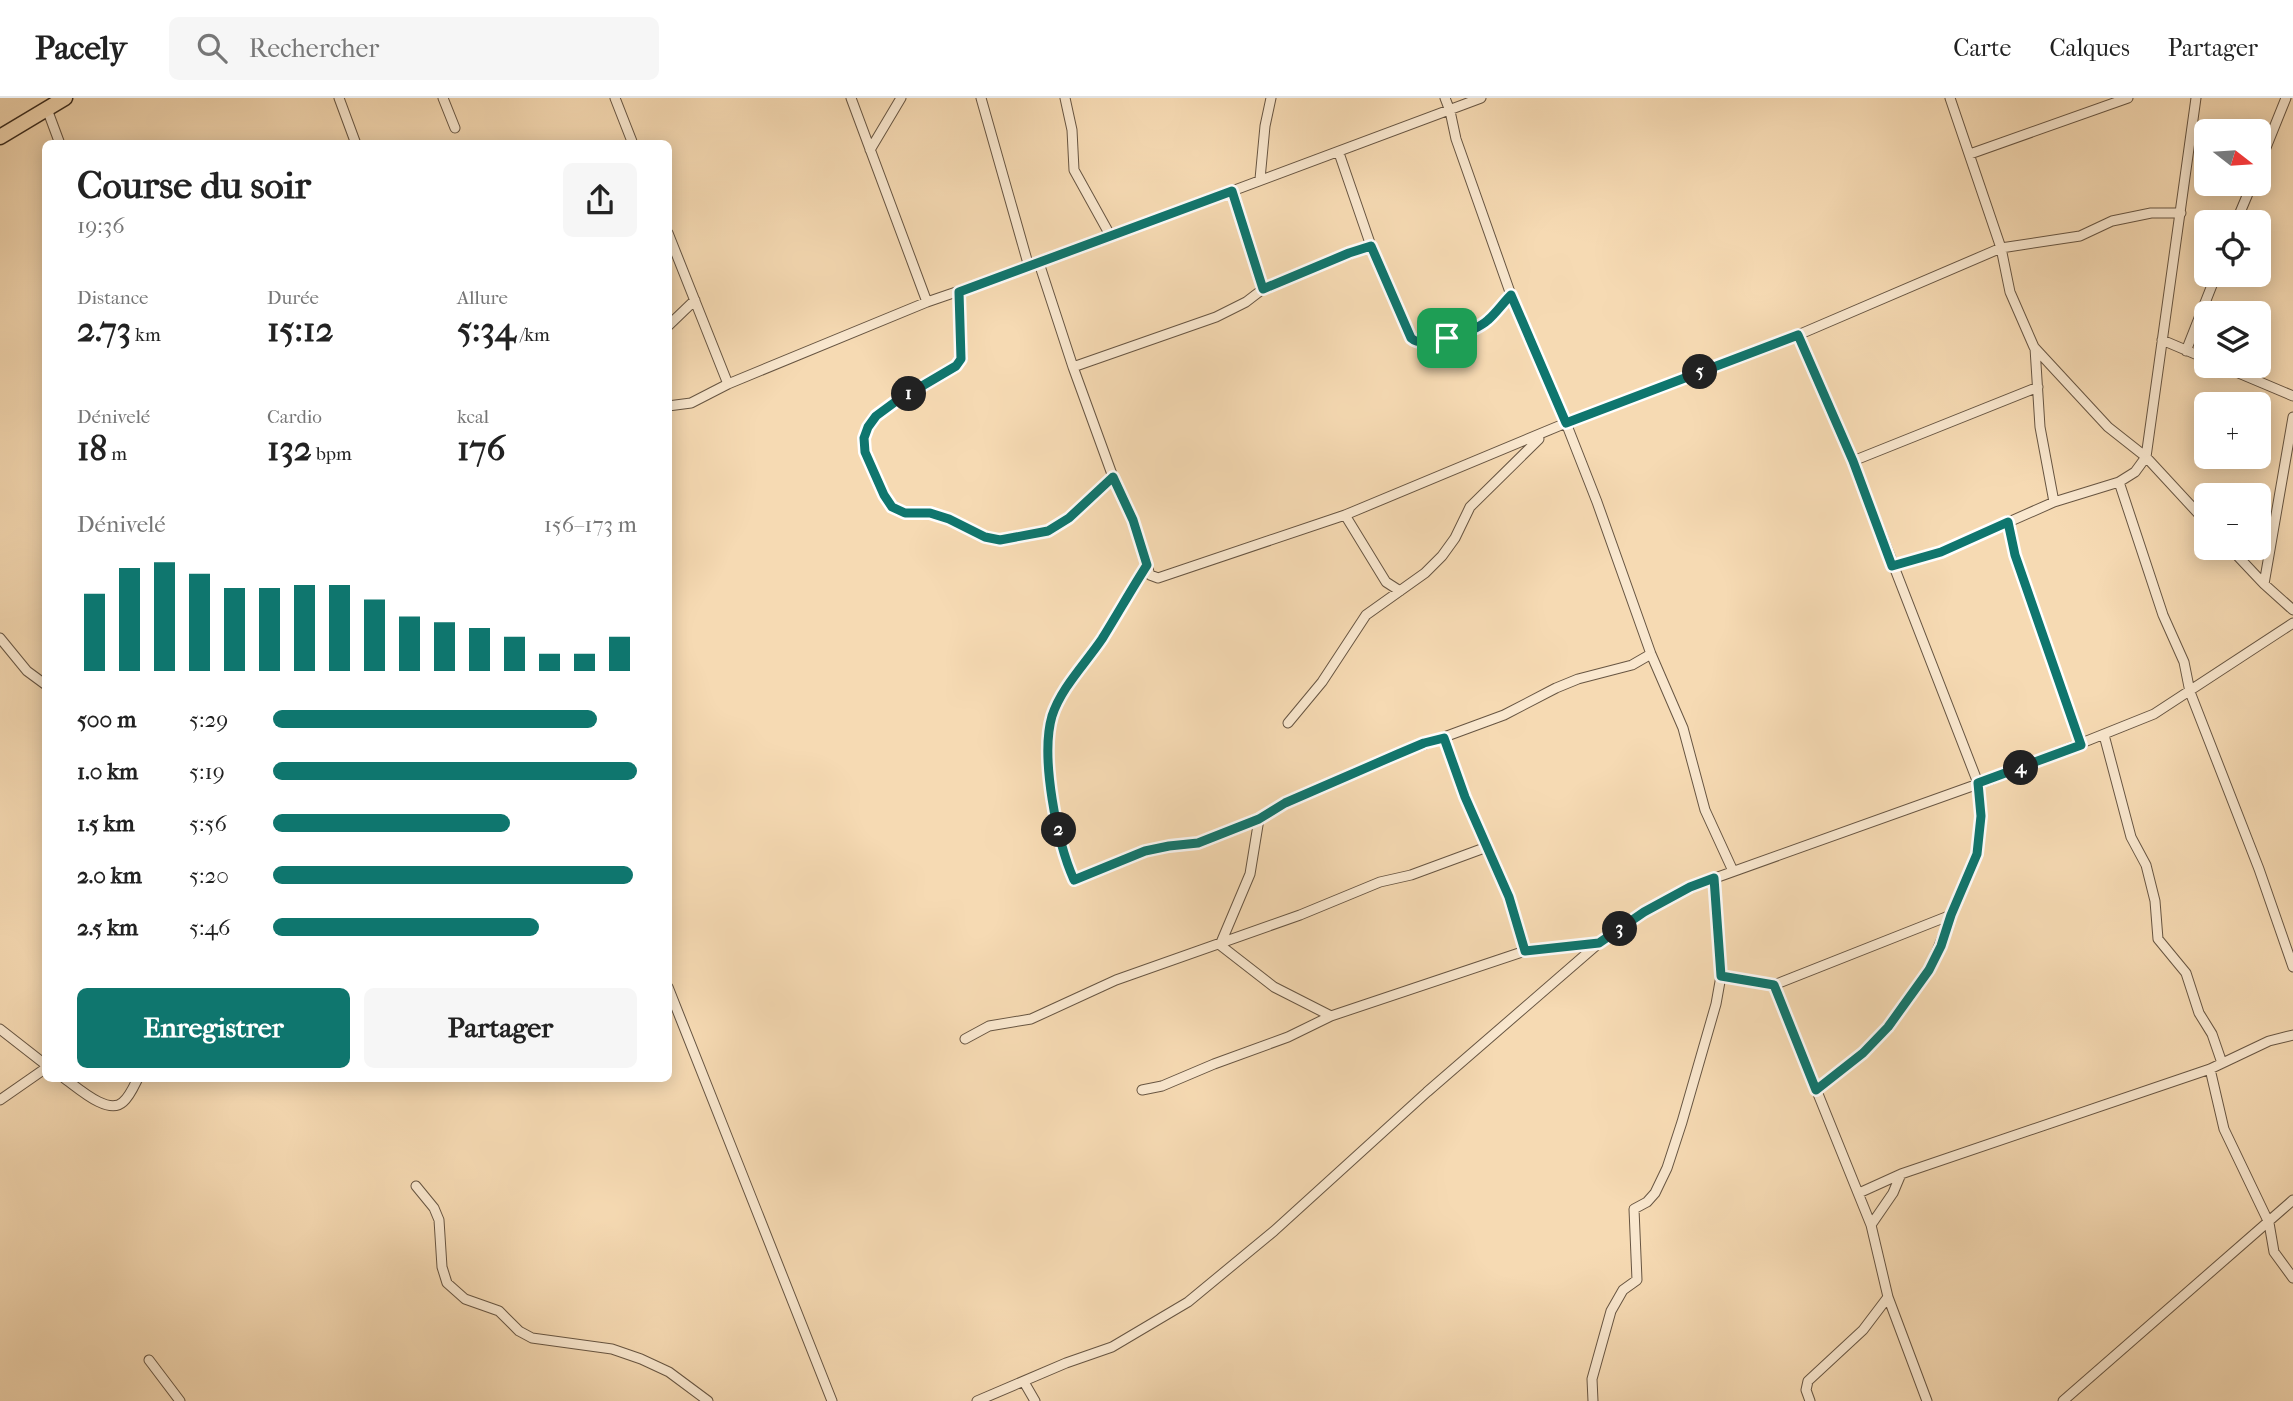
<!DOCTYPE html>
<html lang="fr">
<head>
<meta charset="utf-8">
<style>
  body { margin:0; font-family:"IM FELL French Canon",serif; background:#f6f6f6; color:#222; height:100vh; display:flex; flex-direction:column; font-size:26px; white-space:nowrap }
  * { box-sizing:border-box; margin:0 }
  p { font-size:23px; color:#767676 }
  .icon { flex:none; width:38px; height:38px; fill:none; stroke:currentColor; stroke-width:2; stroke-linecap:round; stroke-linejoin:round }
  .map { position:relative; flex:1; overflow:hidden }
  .details { position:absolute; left:42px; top:42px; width:630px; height:942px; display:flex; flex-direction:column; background:#fff; border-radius:10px; box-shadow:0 4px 18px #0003 }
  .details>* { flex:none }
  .needle { width:46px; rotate:107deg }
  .buttons { position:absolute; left:2194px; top:21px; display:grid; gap:14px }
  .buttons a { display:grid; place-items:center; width:77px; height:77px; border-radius:10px; background:#fff; box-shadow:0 4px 18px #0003; font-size:35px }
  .pin { position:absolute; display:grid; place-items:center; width:60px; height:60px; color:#fff; margin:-30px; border-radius:14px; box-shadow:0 4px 10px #0006 }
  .km { position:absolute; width:35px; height:35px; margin:-18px; border-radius:50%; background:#222; color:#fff; font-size:19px; line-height:35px; text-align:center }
  .round { display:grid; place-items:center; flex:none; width:74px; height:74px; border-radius:10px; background:#f6f6f6 }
  .summary { display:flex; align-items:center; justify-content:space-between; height:119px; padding:0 35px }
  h1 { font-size:38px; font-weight:800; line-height:52px }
  .figures { display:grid; grid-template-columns:repeat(3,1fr); gap:10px; height:119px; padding:7px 35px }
  .figures div { display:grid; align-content:center }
  .figures b { font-size:35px; font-weight:800 }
  .figures small { font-size:19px; font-weight:400 }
  .figures p { font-size:19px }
  .chart { height:196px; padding:14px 35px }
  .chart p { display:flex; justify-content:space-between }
  .chart svg { width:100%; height:126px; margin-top:7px; stroke:#0f766e; stroke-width:6 }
  .button { display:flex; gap:14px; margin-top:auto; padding:14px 35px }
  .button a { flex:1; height:80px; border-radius:10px; background:#0f766e; color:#fff; font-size:28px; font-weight:800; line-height:80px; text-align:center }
  .button a+a { background:#f6f6f6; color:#222 }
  ul { padding:0 35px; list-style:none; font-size:23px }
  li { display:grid; grid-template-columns:112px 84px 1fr; align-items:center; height:52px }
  li i { height:18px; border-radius:9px; background:#0f766e }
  header { display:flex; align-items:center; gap:42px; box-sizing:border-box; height:98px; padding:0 35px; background:#fff; border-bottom:2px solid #e0e0e0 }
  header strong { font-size:33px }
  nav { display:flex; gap:38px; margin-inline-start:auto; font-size:24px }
  .search { width:490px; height:63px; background:#f6f6f6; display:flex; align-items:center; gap:18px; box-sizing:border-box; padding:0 24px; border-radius:10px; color:#767676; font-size:26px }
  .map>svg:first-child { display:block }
</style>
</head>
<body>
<header>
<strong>Pacely</strong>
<div class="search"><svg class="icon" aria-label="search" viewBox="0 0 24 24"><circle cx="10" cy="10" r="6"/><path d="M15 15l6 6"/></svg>Rechercher</div>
<nav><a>Carte</a><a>Calques</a><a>Partager</a></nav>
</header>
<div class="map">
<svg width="2293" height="1303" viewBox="0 0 2293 1303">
  <rect width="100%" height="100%" fill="#f6dab3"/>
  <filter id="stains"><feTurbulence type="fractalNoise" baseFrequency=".00286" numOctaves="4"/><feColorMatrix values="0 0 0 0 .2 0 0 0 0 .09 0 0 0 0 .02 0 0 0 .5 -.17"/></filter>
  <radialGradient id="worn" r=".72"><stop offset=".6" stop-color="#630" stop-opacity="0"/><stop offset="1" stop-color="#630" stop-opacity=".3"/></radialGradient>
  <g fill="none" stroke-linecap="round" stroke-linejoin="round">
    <!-- street casing -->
    <g stroke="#675542" stroke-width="11">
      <path id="street" d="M339 0 356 46
        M443 0 455 30
        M615 0 633 46
        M851 0 927 204
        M981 0 1029 169
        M1065 0 1072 32 1074 72 1110 137
        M1445 0 1450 13 1456 41 1511 197 1566 325 1597 404 1651 556 1683 630 1705 712 1733 773
        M2196 0 2146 359 2207 425
        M47 11 60 46
        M870 52 901 0
        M1339 55 1371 148 1411 240C1425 253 1475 234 1488 222 1496 214 1503 205 1511 197
        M1970 56 2128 0
        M2259 67 2286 0
        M1260 81 1265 28 1271 0
        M1232 93 1263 191
        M2236 124 2252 86
        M668 135 728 286 927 204 1029 169 1481 0
        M1039 165 1073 269 1113 379 1133 422 1150 477 1158 480 1345 417 1566 325 1798 237 2001 150 2080 138 2112 123 2151 115H2181
        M959 194 962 261 956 268 895 304 876 318 868 329 864 340 865 354 884 397 892 409 905 415H930L949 421 985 439 1000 442 1048 433 1069 420 1113 379
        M668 228 695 202
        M1798 237 1853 363 1978 685 1981 717 1977 756 1929 872 1888 929 1863 955 1817 992
        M2162 242 2207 261
        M2035 250 2040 329 2054 404
        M2186 253 2216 177
        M2222 268 2293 298
        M1073 269 1216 219 1246 204 1263 191 1299 175 1371 148
        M668 308 691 305 728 286
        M1853 363 2038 289
        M2119 384 2163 517 2184 564 2190 594 2259 771 2293 869
        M1345 417 1386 484 1400 493
        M2008 423 2015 457 2081 647
        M2230 450 2264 486 2293 512
        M1147 467C1131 492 1117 517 1102 541 1085 566 1061 590 1052 618 1039 658 1057 744 1074 782L1145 753 1169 748 1198 745 1259 721 1285 705 1398 656 1504 617 1556 590 1578 581 1632 567 1651 556
        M1892 469 1941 454 2054 404 2119 384 2135 374 2146 359 2108 329 2034 249 2010 194 2001 150 1950 0
        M2264 486 2293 319
        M0 540 27 573 46 587
        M1288 625 1322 584 1366 517 1425 475 1442 458 1455 440 1470 409 1539 341
        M2104 637 2131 739 2146 767 2155 803 2158 841 2186 875 2199 915 2212 936 2222 965
        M1444 640 1465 699 1509 798 1525 853
        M1220 847 1250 776 1259 721
        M1220 847 1274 889 1331 918
        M1721 878 1774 887 1951 817
        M1774 887 1871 1127
        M668 889 832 1303
        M0 931 46 967
        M965 941 989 928 1031 921 1116 882 1300 817 1380 784 1411 777 1487 749
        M2210 971 2224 1031 2269 1125 2274 1154 2293 1180
        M64 980C77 989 108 1018 123 1004 130 998 134 988 138 980
        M1142 992 1162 988 1214 966 1288 939 1331 918 1525 853 1599 845
        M0 1002 46 970
        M416 1088 434 1110 439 1122 442 1169 447 1185 465 1201 499 1213 519 1233 532 1240 612 1251 641 1261 669 1274 708 1303
        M1859 1095 1901 1076
        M149 1262 180 1303
        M1024 1284 1035 1303
        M977 1303 1066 1265 1112 1249 1188 1204 1274 1133 1427 994 1599 845 1644 814 1690 789 1992 681 2154 616 2293 525
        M1593 1303 1592 1281 1611 1213 1623 1192 1637 1182 1634 1111 1647 1104 1655 1095 1667 1070 1682 1024 1716 906 1721 878 1714 780
        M1810 1303 1806 1292 1808 1283 1863 1232 1888 1199
        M1927 1303 1888 1199 1871 1127 1893 1095 1901 1076 2210 971 2269 943 2293 937
        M2063 1303 2293 1102"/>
    </g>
    <!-- primary casing -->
    <g stroke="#37291d" stroke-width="17">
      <path id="primary" d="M0 39 65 0"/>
    </g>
    <!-- street -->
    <use href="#street" stroke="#f9e7ce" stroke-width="9"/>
    <!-- primary -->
    <use href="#primary" stroke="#f6dab3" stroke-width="14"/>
  </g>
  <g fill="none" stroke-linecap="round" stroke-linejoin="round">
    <!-- route casing -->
    <g stroke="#fff" stroke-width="14">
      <path id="route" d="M1232 93 1263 191 1349 155 1371 148 1411 240C1425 253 1475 234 1488 222 1496 215 1503 205 1511 197L1566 325 1798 237 1853 363 1892 468 1941 454 2008 424 2015 457 2081 647 1978 685 1981 718 1977 756 1951 817 1941 848 1929 872 1888 929 1863 955 1816 992 1774 887 1721 878 1714 780 1690 789 1644 814 1599 845 1525 853 1509 799 1465 699 1444 640 1424 645 1398 656 1285 705 1259 721 1198 745 1169 748 1145 753 1074 782C1057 744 1040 659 1052 618 1061 590 1085 566 1102 541 1117 517 1131 492 1147 467L1133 422 1113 379 1069 420 1048 433 1000 442 985 439 949 421 930 415H905L892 409 884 397 865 354 864 340 868 329 876 318 895 304 956 268 961 261 959 194Z"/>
    </g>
    <!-- route -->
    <use href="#route" stroke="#0f766e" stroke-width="9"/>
  </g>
  <rect width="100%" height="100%" filter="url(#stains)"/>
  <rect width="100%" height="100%" fill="url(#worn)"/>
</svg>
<div class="buttons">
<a><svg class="needle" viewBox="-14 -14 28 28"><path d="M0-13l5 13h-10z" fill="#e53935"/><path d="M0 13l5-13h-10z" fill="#767676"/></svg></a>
<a><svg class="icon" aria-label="locate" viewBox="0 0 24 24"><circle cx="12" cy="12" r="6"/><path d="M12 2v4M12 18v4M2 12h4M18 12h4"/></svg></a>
<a><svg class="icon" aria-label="layers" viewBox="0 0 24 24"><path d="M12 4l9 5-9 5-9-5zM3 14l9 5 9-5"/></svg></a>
<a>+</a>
<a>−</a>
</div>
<div class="pin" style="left:1447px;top:240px;background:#1e9e55"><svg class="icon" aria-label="arrive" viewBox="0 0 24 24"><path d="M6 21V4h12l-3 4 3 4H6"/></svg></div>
<b class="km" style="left:909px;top:296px">1</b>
<b class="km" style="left:1059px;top:732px">2</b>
<b class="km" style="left:1620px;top:831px">3</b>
<b class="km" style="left:2021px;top:670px">4</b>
<b class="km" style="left:1700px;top:274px">5</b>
<section class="details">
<div class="summary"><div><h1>Course du soir</h1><p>19:36</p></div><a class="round"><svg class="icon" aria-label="share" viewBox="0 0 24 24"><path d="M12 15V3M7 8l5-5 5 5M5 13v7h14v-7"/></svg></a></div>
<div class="figures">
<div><p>Distance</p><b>2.73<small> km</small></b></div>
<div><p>Durée</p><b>15:12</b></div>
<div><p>Allure</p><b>5:34<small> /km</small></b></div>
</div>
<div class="figures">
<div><p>Dénivelé</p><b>18<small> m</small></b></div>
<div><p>Cardio</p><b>132<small> bpm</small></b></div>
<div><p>kcal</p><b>176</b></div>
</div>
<div class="chart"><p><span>Dénivelé</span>156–173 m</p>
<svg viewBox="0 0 160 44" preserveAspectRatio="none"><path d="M5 44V17M15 44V8M25 44V6M35 44V10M45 44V15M55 44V15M65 44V14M75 44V14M85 44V19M95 44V25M105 44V27M115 44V29M125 44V32M135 44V38M145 44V38M155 44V32"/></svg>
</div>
<ul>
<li><b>500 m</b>5:29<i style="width:89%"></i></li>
<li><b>1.0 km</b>5:19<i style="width:100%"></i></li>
<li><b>1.5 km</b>5:56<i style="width:65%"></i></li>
<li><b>2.0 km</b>5:20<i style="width:99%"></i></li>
<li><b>2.5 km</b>5:46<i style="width:73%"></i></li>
</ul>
<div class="button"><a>Enregistrer</a><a>Partager</a></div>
</section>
</div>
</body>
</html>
